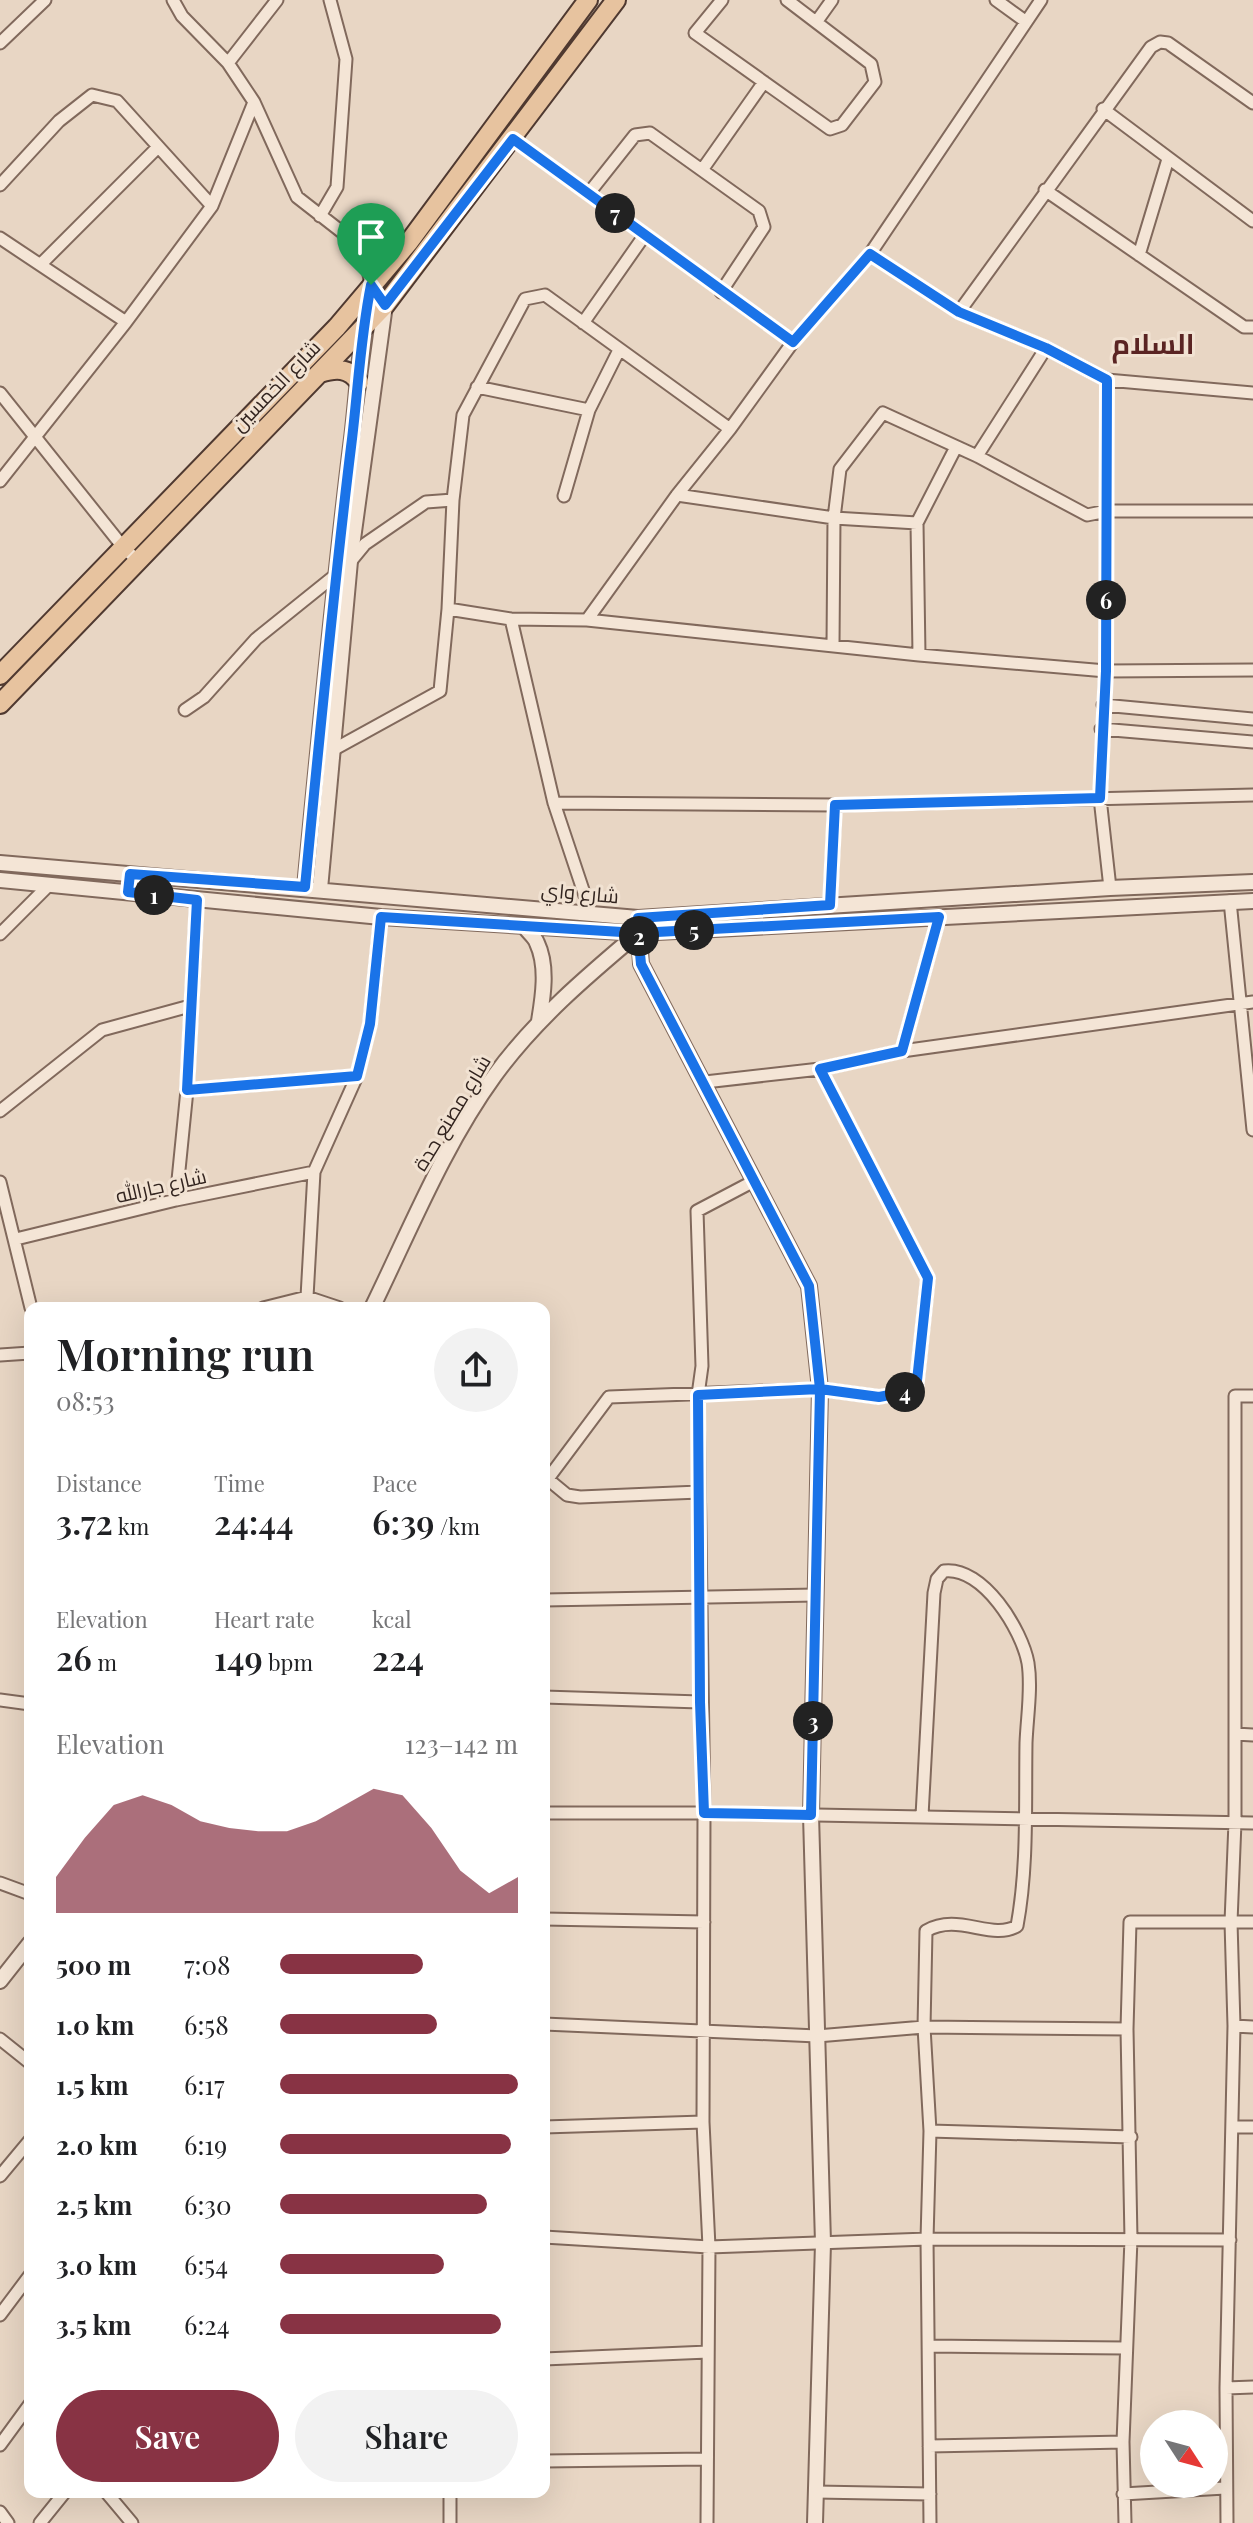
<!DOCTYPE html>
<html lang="en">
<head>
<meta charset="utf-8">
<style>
  body { margin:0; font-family:"Playfair Display",Cairo,serif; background:#f2f2f2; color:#202124; height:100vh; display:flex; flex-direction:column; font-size:30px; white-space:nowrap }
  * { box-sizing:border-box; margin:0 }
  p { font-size:26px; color:#757577 }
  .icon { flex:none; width:44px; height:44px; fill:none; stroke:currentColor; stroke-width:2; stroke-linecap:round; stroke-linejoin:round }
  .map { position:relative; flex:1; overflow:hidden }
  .details { position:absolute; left:24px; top:1302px; width:526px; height:1196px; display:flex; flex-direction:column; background:#fff; border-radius:16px; box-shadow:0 8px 32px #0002 }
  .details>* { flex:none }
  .needle { width:52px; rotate:126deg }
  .tools { position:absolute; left:1140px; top:2410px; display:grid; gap:16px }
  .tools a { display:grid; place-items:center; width:88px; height:88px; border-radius:50%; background:#fff; box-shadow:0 8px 32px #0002; font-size:40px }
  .pin { position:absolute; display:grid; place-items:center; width:68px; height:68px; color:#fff; margin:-82px -34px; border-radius:50% 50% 50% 0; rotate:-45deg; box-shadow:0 0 8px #0007 }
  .pin .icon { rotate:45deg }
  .km { position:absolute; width:40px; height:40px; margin:-20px; border-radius:50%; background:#222; color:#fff; font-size:22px; line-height:40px; text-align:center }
  .round { display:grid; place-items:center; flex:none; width:84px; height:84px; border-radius:42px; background:#f2f2f2 }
  .headline { display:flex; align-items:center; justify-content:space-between; height:136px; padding:0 32px }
  h1 { font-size:44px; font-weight:600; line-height:60px }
  .stats { display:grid; grid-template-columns:repeat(3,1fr); gap:12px; height:136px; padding:8px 32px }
  .stats div { display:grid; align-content:center }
  .stats b { font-size:34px; font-weight:600 }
  .stats small { font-size:22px; font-weight:400 }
  .stats p { font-size:22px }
  .chart { height:224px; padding:16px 32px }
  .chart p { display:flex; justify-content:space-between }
  .chart svg { width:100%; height:144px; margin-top:8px; fill:#834; opacity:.7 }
  .primary-button { display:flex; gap:16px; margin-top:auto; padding:16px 32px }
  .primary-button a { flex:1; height:92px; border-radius:48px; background:#834; color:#fff; font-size:32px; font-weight:600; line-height:92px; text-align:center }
  .primary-button a+a { background:#f2f2f2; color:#202124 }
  ul { padding:0 32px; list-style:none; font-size:26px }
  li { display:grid; grid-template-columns:128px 96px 1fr; align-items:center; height:60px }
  li i { height:20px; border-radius:10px; background:#834 }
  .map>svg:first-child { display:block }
</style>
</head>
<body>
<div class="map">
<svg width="1253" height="2523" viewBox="0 0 1253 2523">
  <rect width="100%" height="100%" fill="#e8d6c4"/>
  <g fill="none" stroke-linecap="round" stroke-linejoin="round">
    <!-- minor casing -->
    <g stroke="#81695c" stroke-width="15">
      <path id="minor" d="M173 0 182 16 228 63 254 102 297 197 356 243 367 264 371 285
        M722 0 695 33 830 129 842 125 875 82 871 64 787 0
        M996 0 1025 21
        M817 21 832 0
        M0 43 45 0
        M228 63 277 0
        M1103 109 1253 221
        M513 139 793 342
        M702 170 764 82
        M0 185 59 121 92 95 117 101 212 206
        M1045 190 1244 327H1253
        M589 193 635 135 650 133 759 211 764 227 721 292
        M320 216 337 187 346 59 330 0
        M0 238 126 322
        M870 254 959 312 1046 348 1107 380 1253 393
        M1139 255 1168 159
        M41 264 158 147
        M959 312 1151 47 1160 42 1168 43 1253 103
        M583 323 644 236
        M1107 380 1106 671 1100 798 1110 888
        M477 387 589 410
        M0 393 123 547 137 560
        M977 456 1046 348
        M0 481 126 322 212 206 254 102
        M677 495 834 518 917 523
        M564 496 589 410 619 350
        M351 561 365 544 426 502 453 500
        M448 609 511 619 587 620 919 655 1106 671 1253 670
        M511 619 554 803 591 914
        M587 620 677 495 730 429 793 342 870 254 1041 0
        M833 645 834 518 840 469 883 413 977 456 1087 515 1107 511H1253
        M919 655 917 523 956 447
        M1103 705 1253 719
        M185 710 204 697 256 639 338 573
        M1101 729 1253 742
        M331 751 440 691 448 609 453 500 463 415 525 299 545 295 730 429
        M554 803 835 805 1253 795
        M1230 901 1253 1130
        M830 905 835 805
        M0 934 48 886
        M902 1051 1253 1002
        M705 1082 820 1069 902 1051 939 917
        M187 1090 357 1076
        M0 1111 102 1030 190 1006
        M0 1182 31 1308
        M176 1200 187 1090 197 900
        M16 1239 176 1200 314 1172
        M307 1297 314 1172 357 1076 370 1024 381 917
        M263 1308 307 1297 340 1308
        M0 1355 30 1353
        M544 1476 567 1495 580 1497 699 1492
        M544 1484 609 1397 820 1389 879 1397 916 1390 928 1278 820 1069
        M544 1600 816 1595
        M544 1697 700 1702
        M0 1700 30 1704
        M1235 1734 1253 1735
        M544 1813H704L1253 1823
        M922 1816 934 1593 937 1579 944 1571C983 1566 1022 1630 1028 1663 1032 1688 1027 1717 1026 1743 1025 1803 1028 1867 1017 1926 991 1941 958 1912 926 1931L924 2027 930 2131 927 2239 930 2523
        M0 1883 30 1894
        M544 1919 704 1922
        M544 2024 817 2036 924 2027 1127 2029
        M1234 2026 1253 2027
        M0 2039 30 2063
        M544 2127 703 2122
        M1232 2127H1253
        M930 2131 1131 2137
        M0 2176 30 2140
        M544 2237 709 2247 927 2239 1230 2240
        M0 2315 30 2275
        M929 2346 1125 2348
        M544 2359 708 2352
        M1226 2388 1253 2387
        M0 2445 30 2404
        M929 2446 1123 2442
        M544 2461 707 2459
        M106 2492 132 2523
        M816 2492 930 2494
        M1123 2494 1225 2488
        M0 2512 8 2523
        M40 2523 65 2492
        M450 2523V2492
        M707 2523 709 2247 703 2122 704 1813 698 1395 702 1366 697 1211 754 1181
        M1125 2523 1123 2442 1131 2239 1127 2029 1130 1922H1253
        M1227 2523 1226 2388 1234 2026 1231 1922 1235 1822V1396H1253"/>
    </g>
    <!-- tertiary casing -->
    <g stroke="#81695c" stroke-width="18">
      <path id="tertiary" d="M0 863 638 918 1110 888 1253 882
        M0 880 381 917 638 933 1253 901
        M305 887C319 740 333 593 351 446 358 394 359 341 370 289
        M320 889 350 561 385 305 371 285
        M638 918 641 964 809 1286 820 1389 811 1815 823 2243 815 2523
        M525 927C528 932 535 937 537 943 548 966 543 997 539 1021
        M372 1308C410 1230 444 1145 495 1075 535 1020 587 976 638 933
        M0 1981 30 1943"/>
    </g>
    <!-- primary casing -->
    <g stroke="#4f3930" stroke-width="22">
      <path id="primary" d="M320 373C335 368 349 367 359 382
        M0 675 337 327 409 242 588 0
        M0 704 385 305 616 0"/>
    </g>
    <!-- minor -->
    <use href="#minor" stroke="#f4e5d6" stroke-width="11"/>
    <!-- tertiary -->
    <use href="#tertiary" stroke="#f4e5d6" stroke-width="14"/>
    <!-- primary -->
    <use href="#primary" stroke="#e7c39f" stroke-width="18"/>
  </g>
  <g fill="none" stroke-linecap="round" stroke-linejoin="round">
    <!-- route casing -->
    <g stroke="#fff" stroke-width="16">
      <path id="route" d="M371 285C360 339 358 393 351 447 333 594 319 741 305 887L130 874 128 892 197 900 187 1090 357 1076 370 1024 381 917 638 933 641 964 809 1286 820 1389 811 1815 704 1813 700 1702 698 1395 820 1389 879 1397 916 1390 928 1278 820 1069 902 1051 939 917 638 933V918L830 905 835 805 1100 798 1106 671 1107 380 1046 348 959 312 870 254 793 342 513 139 385 305 371 285"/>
    </g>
    <!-- route -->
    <use href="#route" stroke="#1a73e8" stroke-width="10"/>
  </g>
  <g text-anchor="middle" stroke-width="6" stroke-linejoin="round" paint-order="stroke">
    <!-- street labels -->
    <g font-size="20" fill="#32241f" stroke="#f1e2d2">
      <text transform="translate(276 386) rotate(-46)" y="7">شارع الخمسين</text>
      <text transform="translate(580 893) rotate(5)" y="7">شارع واي</text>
      <text transform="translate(452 1113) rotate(-59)" y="7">شارع مصنع حدة</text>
      <text transform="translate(161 1186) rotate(-13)" y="7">شارع جارالله</text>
    </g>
    <!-- district labels -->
    <g font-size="28" font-weight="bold" fill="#5a2423" stroke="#f1e2d2">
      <text x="1153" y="354">السلام</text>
    </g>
  </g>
</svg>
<div class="tools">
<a><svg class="needle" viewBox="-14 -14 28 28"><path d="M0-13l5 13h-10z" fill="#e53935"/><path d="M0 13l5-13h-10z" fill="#757577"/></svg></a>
</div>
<div class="pin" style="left:371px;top:285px;background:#1e9e55"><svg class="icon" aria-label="arrive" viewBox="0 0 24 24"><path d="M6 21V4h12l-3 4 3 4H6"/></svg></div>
<b class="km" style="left:154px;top:895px">1</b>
<b class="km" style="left:639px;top:936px">2</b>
<b class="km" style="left:813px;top:1721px">3</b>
<b class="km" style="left:905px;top:1392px">4</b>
<b class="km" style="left:694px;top:930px">5</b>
<b class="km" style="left:1106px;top:600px">6</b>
<b class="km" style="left:615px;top:213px">7</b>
<section class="details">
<div class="headline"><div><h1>Morning run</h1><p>08:53</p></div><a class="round"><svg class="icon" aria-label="share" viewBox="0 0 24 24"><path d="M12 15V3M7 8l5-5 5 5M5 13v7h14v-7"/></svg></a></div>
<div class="stats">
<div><p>Distance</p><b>3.72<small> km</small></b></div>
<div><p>Time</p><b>24:44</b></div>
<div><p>Pace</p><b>6:39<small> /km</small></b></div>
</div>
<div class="stats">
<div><p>Elevation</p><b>26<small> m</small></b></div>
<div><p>Heart rate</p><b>149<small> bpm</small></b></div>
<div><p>kcal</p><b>224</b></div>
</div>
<div class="chart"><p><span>Elevation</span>123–142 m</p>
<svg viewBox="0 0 160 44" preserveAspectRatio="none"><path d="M0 44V33L10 21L20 11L30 8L40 11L50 16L60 18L70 19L80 19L90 16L100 11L110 6L120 8L130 18L140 31L150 38L160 33V44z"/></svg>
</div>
<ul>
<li><b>500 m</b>7:08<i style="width:60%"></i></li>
<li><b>1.0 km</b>6:58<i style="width:66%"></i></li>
<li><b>1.5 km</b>6:17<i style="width:100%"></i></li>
<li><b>2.0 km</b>6:19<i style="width:97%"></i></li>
<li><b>2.5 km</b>6:30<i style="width:87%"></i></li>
<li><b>3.0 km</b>6:54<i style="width:69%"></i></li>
<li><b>3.5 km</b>6:24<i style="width:93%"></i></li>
</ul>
<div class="primary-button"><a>Save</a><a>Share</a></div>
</section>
</div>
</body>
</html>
